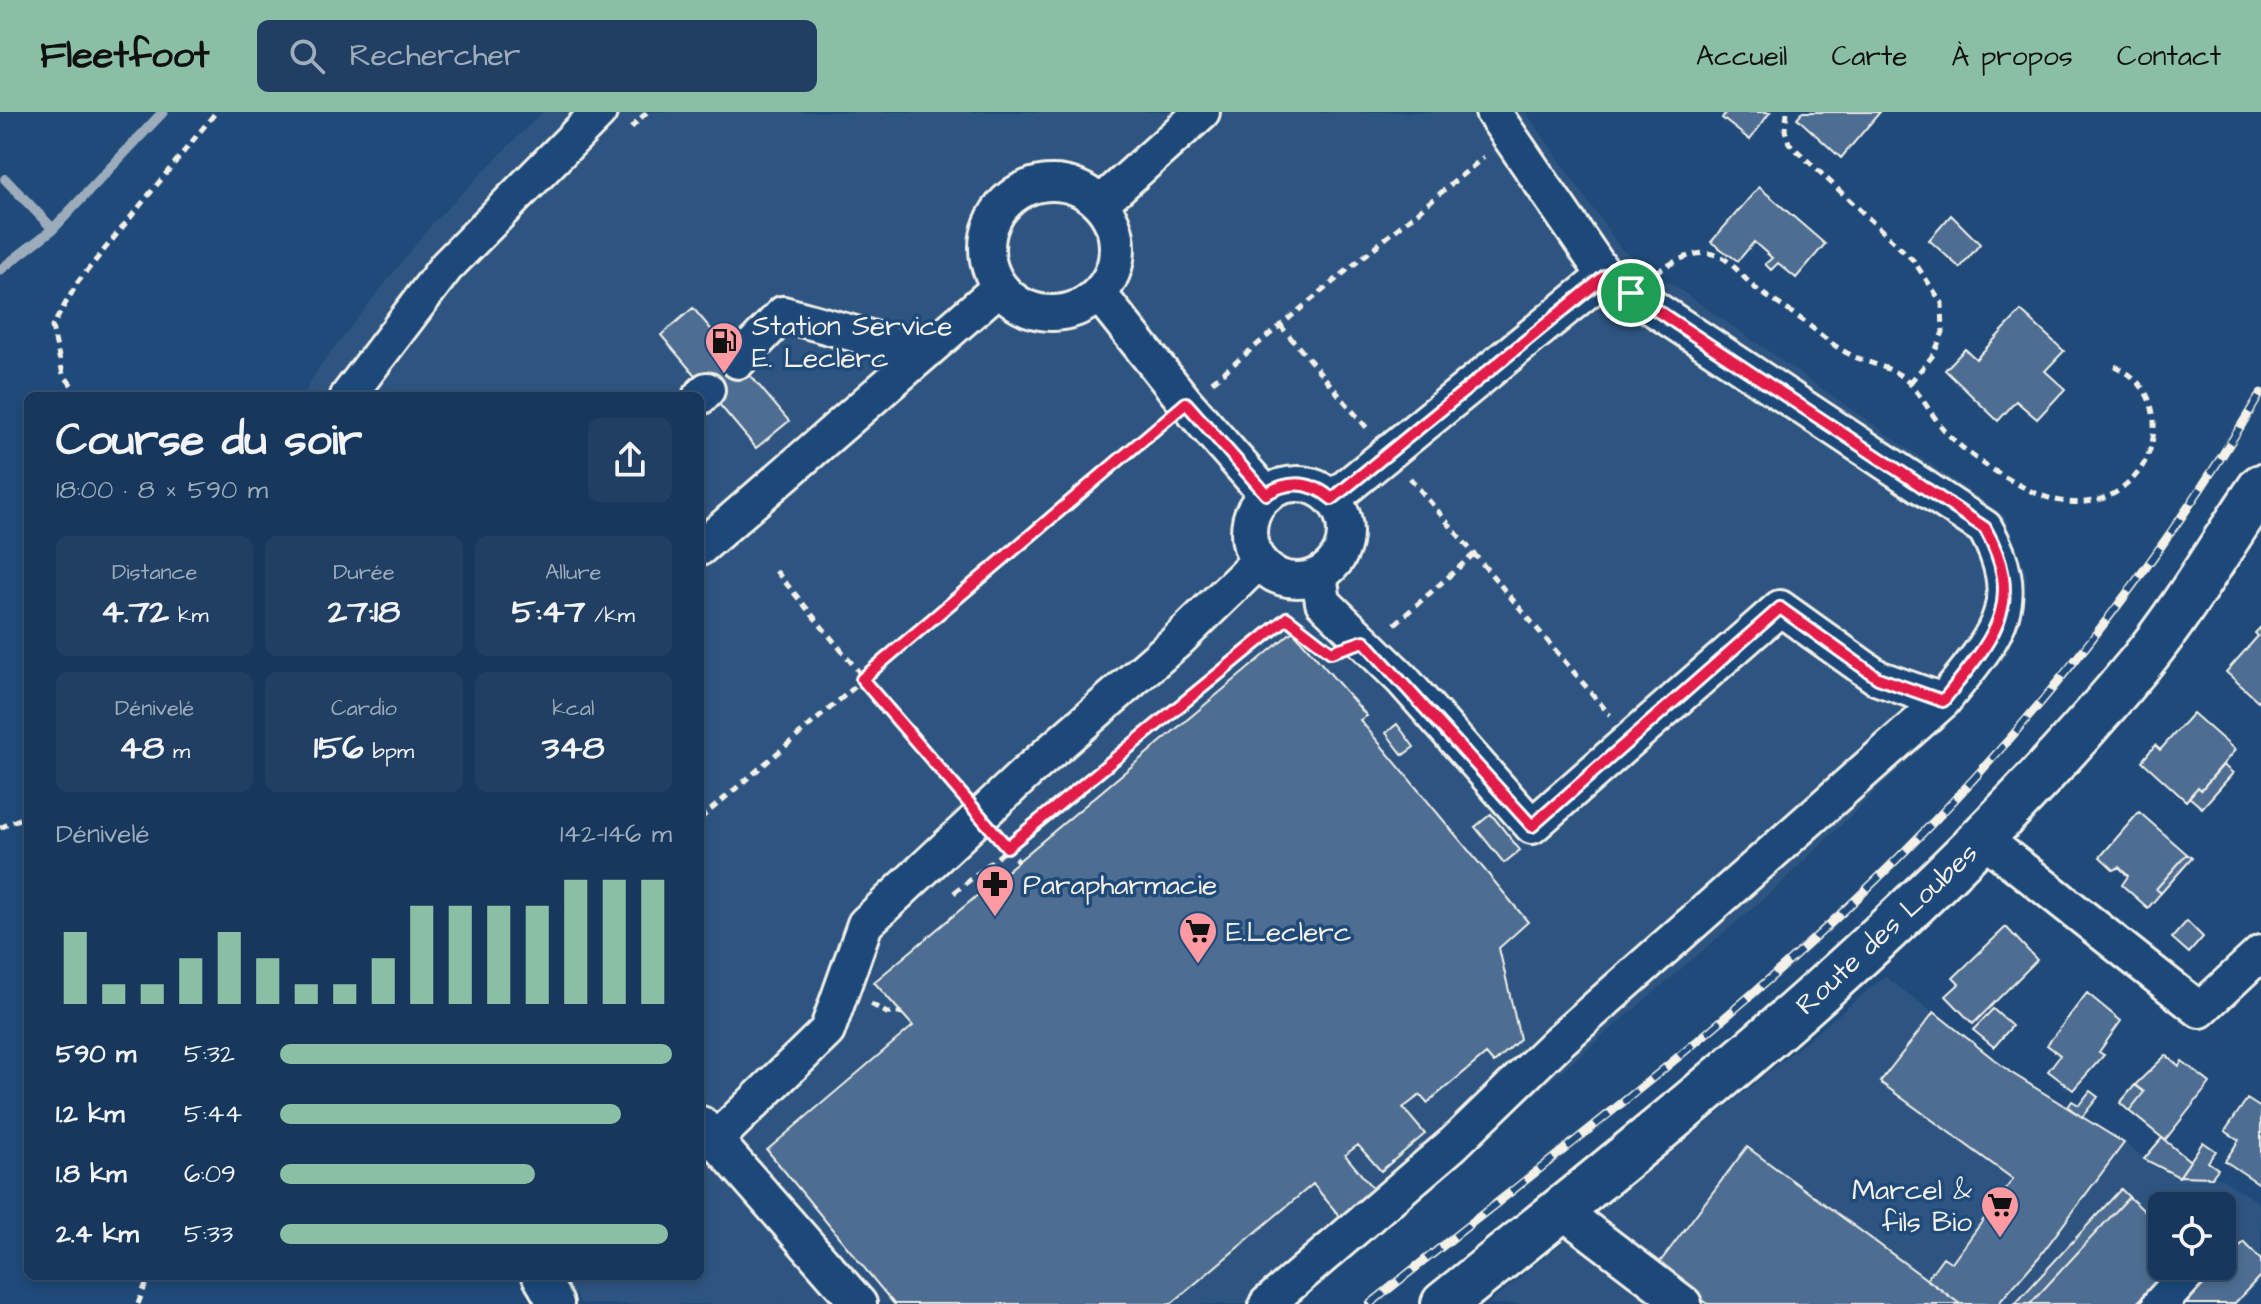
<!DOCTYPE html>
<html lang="fr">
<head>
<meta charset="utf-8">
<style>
  body { margin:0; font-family:"Architects Daughter",sans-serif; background:#203f62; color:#f1f3f6; height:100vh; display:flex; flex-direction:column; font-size:30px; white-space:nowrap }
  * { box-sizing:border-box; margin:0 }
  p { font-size:26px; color:#9eacbb }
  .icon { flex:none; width:44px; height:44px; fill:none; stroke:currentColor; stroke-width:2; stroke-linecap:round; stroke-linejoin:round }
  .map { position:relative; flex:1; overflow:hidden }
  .panel { position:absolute; left:24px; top:280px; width:680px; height:888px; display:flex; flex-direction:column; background:#17385c; border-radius:12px; box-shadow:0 4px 12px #0003,0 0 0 2px #365272 }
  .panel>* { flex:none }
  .fabs { position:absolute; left:2148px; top:1080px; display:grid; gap:16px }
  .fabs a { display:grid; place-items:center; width:88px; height:88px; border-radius:12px; background:#17385c; box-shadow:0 4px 12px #0003,0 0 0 2px #365272; font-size:40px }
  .pin { position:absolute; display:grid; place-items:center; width:68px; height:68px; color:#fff; margin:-34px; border:4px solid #fff; border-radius:50%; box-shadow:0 2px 8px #0007 }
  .round { display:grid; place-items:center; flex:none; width:84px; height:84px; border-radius:12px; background:#203f62 }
  .head { display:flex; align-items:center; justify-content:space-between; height:136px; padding:0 32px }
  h1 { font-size:44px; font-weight:700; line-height:60px }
  .metrics { display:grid; grid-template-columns:repeat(3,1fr); gap:12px; height:136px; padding:8px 32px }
  .metrics div { display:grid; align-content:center; border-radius:12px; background:#203f62; text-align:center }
  .metrics b { font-size:34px; font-weight:700 }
  .metrics small { font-size:22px; font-weight:400 }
  .metrics p { font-size:22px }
  .chart { height:224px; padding:16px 32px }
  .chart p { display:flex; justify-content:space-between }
  .chart svg { width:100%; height:144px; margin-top:8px; stroke:#8abfa5; stroke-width:6 }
  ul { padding:0 32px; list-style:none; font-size:26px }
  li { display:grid; grid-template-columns:128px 96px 1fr; align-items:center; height:60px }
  li i { height:20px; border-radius:10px; background:#8abfa5 }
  header { display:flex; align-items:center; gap:48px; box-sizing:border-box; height:112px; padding:0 40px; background:#8abfa5; color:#111 }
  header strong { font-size:38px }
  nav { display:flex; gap:44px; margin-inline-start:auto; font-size:28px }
  .search { width:560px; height:72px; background:#203f62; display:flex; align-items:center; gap:20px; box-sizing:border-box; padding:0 28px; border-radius:12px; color:#9eacbb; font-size:30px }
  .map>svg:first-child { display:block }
</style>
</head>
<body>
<header>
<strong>Fleetfoot</strong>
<div class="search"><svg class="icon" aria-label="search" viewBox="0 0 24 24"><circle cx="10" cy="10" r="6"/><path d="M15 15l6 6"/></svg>Rechercher</div>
<nav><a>Accueil</a><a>Carte</a><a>À propos</a><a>Contact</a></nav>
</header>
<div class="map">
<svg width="2261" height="1192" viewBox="0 0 2261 1192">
  <rect width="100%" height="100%" fill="#1f4a7a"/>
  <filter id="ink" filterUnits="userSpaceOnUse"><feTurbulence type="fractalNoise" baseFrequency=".0125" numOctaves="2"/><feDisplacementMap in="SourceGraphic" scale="16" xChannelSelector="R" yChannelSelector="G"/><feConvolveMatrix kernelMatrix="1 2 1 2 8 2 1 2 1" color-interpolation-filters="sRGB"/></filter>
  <g filter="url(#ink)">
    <!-- built -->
    <path fill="#2d5581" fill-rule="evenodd" d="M542 0H1526L1621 137 2005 404 2028 465 2009 540 1957 601 1776 776 1289 1192H581L564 1164H700V284H303L319 255 431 113Z
      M1885 864 2010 960 2124 1030 2155 1055 2179 1065H2219L2261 1092V1168L2239 1192H1488ZM2162 1094H2222V1154H2162Z"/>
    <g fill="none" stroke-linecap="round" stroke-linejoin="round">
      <!-- stream -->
      <path stroke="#9cacbb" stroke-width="10" d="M5 67 53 117
        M0 158 53 117 163 0"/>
    </g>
    <!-- building -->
    <path fill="#4d6e92" stroke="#f4f1e8" stroke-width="2" d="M1726 0H1770L1750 28 1722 6Z
      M1802 0H1880L1841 46 1797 6Z
      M1759 75 1825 132 1796 166 1778 151 1771 158 1765 152 1772 146 1754 130 1738 149 1711 130Z
      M1951 103 1980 132 1960 156 1929 128Z
      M693 196 789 309 756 336 661 223Z
      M2021 199 2064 239 2045 259 2065 277 2037 307 2016 289 1998 309 1945 258 1965 237 1976 247Z
      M2261 515V585L2258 589 2226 560 2258 524 2255 521Z
      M1293 519 1367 604 1360 608 1528 810 1499 836 1520 927 1494 951 1486 942 1427 991 1420 983 1403 996 1425 1022 1381 1059 1358 1033 1345 1043 1374 1078 1341 1106 1313 1072 1171 1192H894L767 1038 913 914 874 870Z
      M2193 601 2235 638 2201 678 2198 675 2186 689 2142 649 2155 633 2160 638Z
      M1397 612 1414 635 1403 643 1386 621Z
      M2223 653 2233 661 2202 696 2189 685 2198 675 2201 678Z
      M2139 700 2187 742 2156 777 2161 781 2148 796 2122 773 2128 764 2119 755 2114 758 2100 745Z
      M1491 702 1520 738 1504 751 1475 715Z
      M2187 742 2192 746 2161 781 2156 777Z
      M2187 809 2203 825 2189 841 2172 826Z
      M2006 815 2037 848 1973 912 1946 884 1959 872 1953 866Z
      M2087 881 2121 909 2099 940 2104 943 2073 978 2048 959 2060 943 2047 933Z
      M1993 897 2012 914 1994 935 1973 918Z
      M1934 900 2010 960 2124 1031 2039 1145 1998 1192H1960L1927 1167 1943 1145 1952 1151 2013 1067 1880 970Z
      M2166 943 2179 954 2182 949 2210 971 2165 1028 2129 999 2144 980 2135 973Z
      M2135 973 2144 980 2129 999 2120 991Z
      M2090 979 2098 985 2082 1005 2068 995 2072 989 2079 993Z
      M2247 987 2261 996V1073L2225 1049 2239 1028 2225 1019Z
      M2162 1026 2190 1049 2179 1065 2144 1047Z
      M2203 1030 2216 1039 2208 1050 2218 1057 2212 1065 2180 1064Z
      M1747 1035 1960 1192H1708L1657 1154Z
      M2121 1077 2129 1085 2030 1192H2015Z
      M2129 1085 2162 1115V1154H2171L2136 1192H2030Z
      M2244 1130 2261 1148V1163L2234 1192H2185Z"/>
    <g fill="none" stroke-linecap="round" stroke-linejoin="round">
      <!-- minor casing -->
      <g stroke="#f4f1e8" stroke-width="40">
        <path id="minor" d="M987 136a65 65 0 1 1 130 0a65 65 0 1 1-130 0Z
          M1100 92 1202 0
          M1099 182 1186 291 1266 382
          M738 249 783 202 924 241
          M348 284 446 155 599 0
          M700 285 707 278
          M1249 420a48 48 0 1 1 96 0a48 48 0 1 1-96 0Z
          M1332 387 1605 164
          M700 436 1000 175
          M1319 463 1323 490 1402 567 1532 714 1780 496 1878 566 1943 589
          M1984 727 2200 898 2261 841
          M701 1012 859 1192
          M700 1031 716 1027 827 919 865 812 1026 661 1176 530 1259 449
          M1561 1098 1684 1192
          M540 1164 556 1192
          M1267 1192 1453 1032 1558 930 1943 589C1992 527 2029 495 1985 416L1605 164 1493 0
          M2160 1192 2195 1154"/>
      </g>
      <!-- major casing -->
      <g stroke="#f4f1e8" stroke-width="50">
        <path id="major" d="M1444 1192C1690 994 1940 795 2141 550 2185 496 2221 433 2261 375"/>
      </g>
      <!-- path -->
      <path stroke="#f4f1e8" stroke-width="5" stroke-dasharray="8 6" stroke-linecap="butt" d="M1787 0 1785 18 1789 31 1913 148 1942 191 1943 220 1934 242 1909 272
        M631 16 647 0
        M1656 160C1674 150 1697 135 1719 144 1732 149 1744 167 1755 176 1771 188 1789 198 1805 210 1819 221 1833 234 1849 242 1866 252 1888 253 1904 266 1918 278 1929 299 1941 314 1962 340 1993 359 2023 375 2140 439 2200 287 2112 253
        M1280 213 1367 316
        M1212 270 1484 45
        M80 284 63 262 52 215 78 170 216 0
        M1410 366 1610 603
        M776 459 957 679
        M1395 512 1474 442
        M700 707 1162 313
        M0 716 28 703
        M1006 735 1018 749
        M954 781 1287 506 1295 513
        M871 892 887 901H902
        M138 1192 149 1164"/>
      <!-- minor -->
      <use href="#minor" stroke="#1f4a7a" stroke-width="34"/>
      <!-- major -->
      <use href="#major" stroke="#1f4a7a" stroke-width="44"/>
      <!-- rail casing -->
      <g stroke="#f4f1e8" stroke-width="9">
        <path id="rail" d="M1370 1192C1552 1045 1742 905 1906 738 2042 601 2162 446 2261 281"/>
      </g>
      <!-- rail -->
      <use href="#rail" stroke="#1f4a7a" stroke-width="6" stroke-dasharray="18" stroke-linecap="butt"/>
    </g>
  </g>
  <g fill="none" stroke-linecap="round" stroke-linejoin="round" filter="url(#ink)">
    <!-- route casing -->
    <g stroke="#fff" stroke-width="16">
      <path id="route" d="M1605 164 1985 416C2028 494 1991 528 1943 589L1878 566 1780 496 1532 714 1364 529 1331 540 1287 506 1007 735 862 567 1186 291 1266 382C1289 368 1311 369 1332 387Z"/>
    </g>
    <!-- route -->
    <use href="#route" stroke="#e11d48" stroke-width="10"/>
  </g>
  <!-- icons -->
  <defs>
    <g id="fuel-pin" transform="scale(2)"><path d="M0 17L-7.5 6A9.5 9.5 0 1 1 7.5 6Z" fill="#ff9aa2" stroke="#1f4a7a"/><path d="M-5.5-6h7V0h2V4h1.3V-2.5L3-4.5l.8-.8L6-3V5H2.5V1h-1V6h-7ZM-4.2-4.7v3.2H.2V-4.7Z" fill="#111"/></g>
    <g id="pharmacy-pin" transform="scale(2)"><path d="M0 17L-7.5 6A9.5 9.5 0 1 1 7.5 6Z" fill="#ff9aa2" stroke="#1f4a7a"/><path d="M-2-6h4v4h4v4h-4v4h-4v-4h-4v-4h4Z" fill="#111"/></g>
    <g id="supermarket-pin" transform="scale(2)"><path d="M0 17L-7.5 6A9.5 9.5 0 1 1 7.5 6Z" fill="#ff9aa2" stroke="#1f4a7a"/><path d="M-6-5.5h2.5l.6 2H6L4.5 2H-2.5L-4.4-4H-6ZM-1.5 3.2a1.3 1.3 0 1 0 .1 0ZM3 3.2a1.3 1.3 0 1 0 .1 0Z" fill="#111"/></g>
  </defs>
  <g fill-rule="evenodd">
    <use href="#fuel-pin" x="724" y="229"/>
    <use href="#pharmacy-pin" x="995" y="772"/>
    <use href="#supermarket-pin" x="1198" y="819"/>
    <use href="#supermarket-pin" x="2000" y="1093"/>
  </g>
  <g text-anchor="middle" stroke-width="7" stroke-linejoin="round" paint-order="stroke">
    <!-- poi labels -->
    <g font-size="28" fill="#f4f1e8" stroke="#1f4a7a" text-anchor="start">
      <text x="752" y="223">Station Service<tspan x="752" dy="32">E. Leclerc</tspan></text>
      <text x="1023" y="782">Parapharmacie</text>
      <text x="1226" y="829">E.Leclerc</text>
      <text x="1972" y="1087" text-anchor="end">Marcel &amp;<tspan x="1972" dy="32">fils Bio</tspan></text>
    </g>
    <!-- street labels -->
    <g font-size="28" fill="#f4f1e8" stroke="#1f4a7a">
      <text transform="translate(1886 816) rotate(-43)" y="10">Route des Loubes</text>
    </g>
  </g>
</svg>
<div class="fabs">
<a><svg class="icon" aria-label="locate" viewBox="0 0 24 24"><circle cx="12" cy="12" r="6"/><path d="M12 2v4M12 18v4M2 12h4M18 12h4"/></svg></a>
</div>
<div class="pin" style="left:1631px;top:181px;background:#1e9e55"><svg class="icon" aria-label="arrive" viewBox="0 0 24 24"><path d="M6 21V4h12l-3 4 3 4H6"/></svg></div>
<section class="panel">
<div class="head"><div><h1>Course du soir</h1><p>18:00 · 8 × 590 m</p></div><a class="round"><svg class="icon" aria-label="share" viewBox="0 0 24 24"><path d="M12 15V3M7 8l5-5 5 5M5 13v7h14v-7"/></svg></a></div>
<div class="metrics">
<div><p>Distance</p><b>4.72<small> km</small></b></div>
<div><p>Durée</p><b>27:18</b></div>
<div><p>Allure</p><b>5:47<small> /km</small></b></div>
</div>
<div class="metrics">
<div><p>Dénivelé</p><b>48<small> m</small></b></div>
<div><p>Cardio</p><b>156<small> bpm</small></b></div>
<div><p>kcal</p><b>348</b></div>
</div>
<div class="chart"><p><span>Dénivelé</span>142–146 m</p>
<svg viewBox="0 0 160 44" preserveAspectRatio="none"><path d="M5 44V22M15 44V38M25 44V38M35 44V30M45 44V22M55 44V30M65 44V38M75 44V38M85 44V30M95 44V14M105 44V14M115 44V14M125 44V14M135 44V6M145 44V6M155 44V6"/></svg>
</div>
<ul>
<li><b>590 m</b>5:32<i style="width:100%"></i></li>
<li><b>1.2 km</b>5:44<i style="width:87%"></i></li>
<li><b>1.8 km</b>6:09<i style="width:65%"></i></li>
<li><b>2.4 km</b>5:33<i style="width:99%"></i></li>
</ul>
</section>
</div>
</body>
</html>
